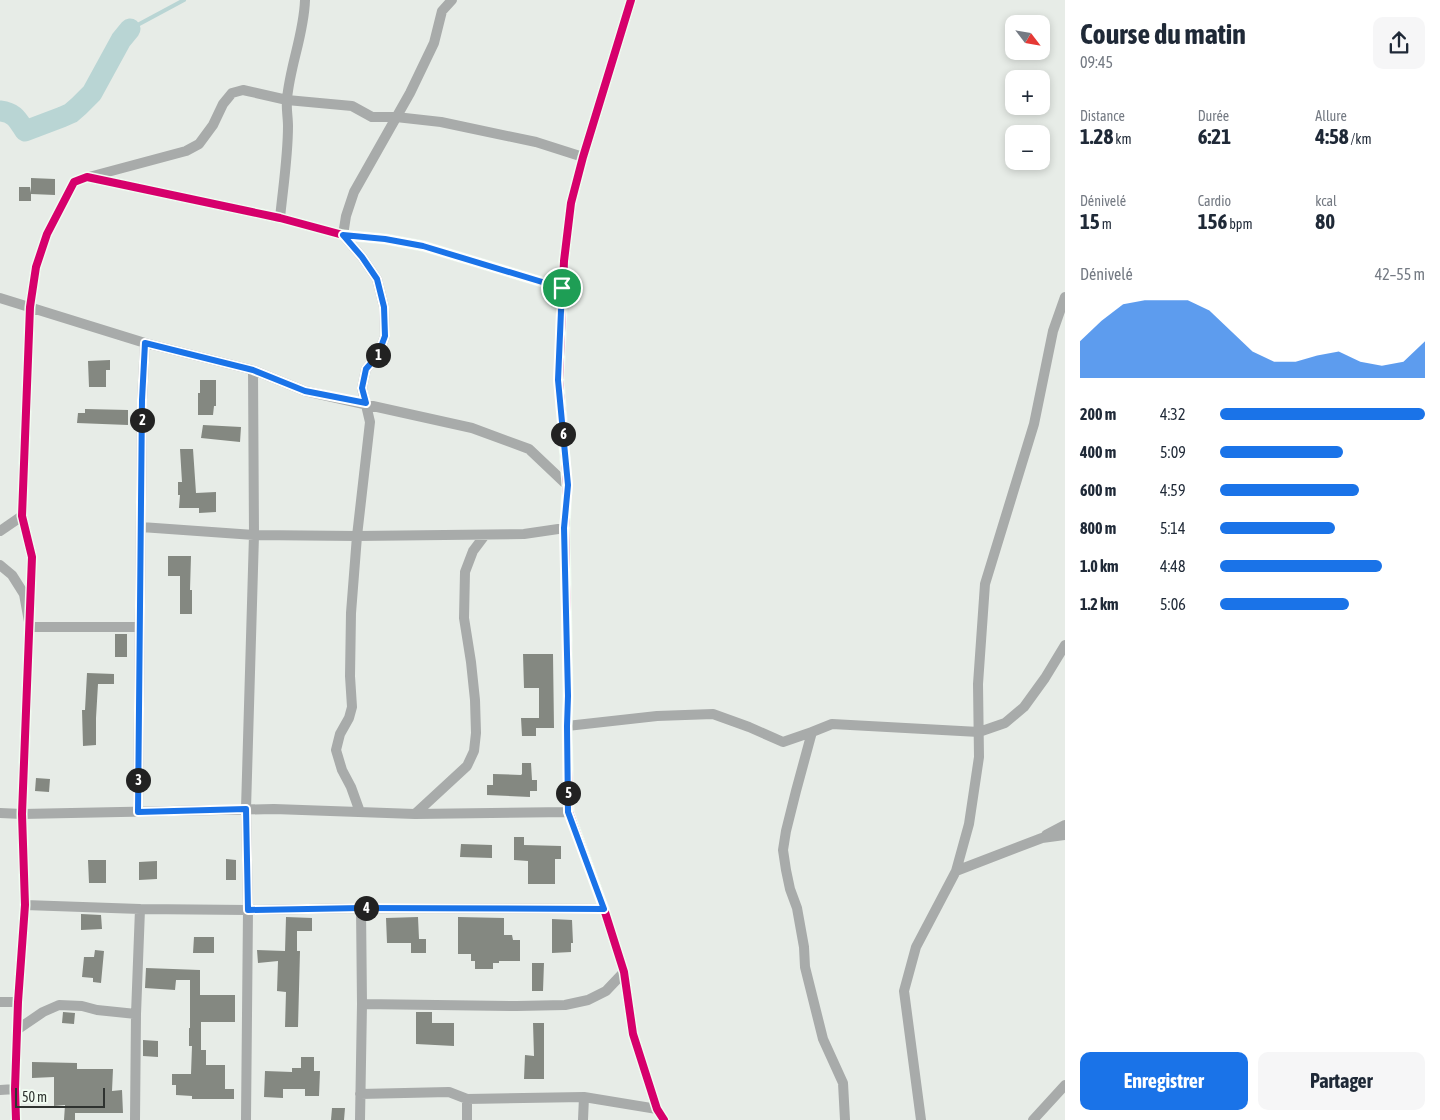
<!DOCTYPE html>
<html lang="fr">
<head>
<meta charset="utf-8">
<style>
  body { margin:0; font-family:"Asap Condensed",sans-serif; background:#f6f6f7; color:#1f2937; height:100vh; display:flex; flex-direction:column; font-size:19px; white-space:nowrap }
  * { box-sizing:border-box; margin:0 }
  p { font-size:16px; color:#747a83 }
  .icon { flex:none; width:28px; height:28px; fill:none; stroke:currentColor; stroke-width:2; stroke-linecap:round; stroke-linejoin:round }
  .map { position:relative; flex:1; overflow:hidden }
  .side { display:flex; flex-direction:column; background:#fff; width:375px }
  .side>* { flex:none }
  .needle { width:32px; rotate:121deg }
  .tools { position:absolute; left:1005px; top:15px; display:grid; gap:10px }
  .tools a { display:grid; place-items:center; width:45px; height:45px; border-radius:10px; background:#fff; box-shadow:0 2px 8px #0003; font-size:25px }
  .scale { position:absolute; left:15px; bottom:12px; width:90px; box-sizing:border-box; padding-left:5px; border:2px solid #2f3330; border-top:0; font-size:14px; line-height:18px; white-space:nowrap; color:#2f3330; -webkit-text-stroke:4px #f1fcf2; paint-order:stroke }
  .pin { position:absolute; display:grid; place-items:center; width:42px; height:42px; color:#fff; margin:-21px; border:2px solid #fff; border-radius:50%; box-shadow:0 1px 5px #0007 }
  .km { position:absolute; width:25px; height:25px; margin:-12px; border-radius:50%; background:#222; color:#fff; font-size:14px; line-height:25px; text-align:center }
  .round { display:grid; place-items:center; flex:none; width:52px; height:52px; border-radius:10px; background:#f6f6f7 }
  .summary { display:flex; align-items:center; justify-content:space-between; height:85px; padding:0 15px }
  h1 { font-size:28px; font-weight:700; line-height:38px }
  .metrics { display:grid; grid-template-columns:repeat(3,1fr); gap:8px; height:85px; padding:5px 15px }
  .metrics div { display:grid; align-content:center }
  .metrics b { font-size:21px; font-weight:700 }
  .metrics small { font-size:14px; font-weight:400 }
  .metrics p { font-size:14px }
  .chart { height:140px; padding:10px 15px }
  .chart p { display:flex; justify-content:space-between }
  .chart svg { width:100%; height:90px; margin-top:5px; fill:#1a73e8; opacity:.7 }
  .button { display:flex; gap:10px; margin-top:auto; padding:10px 15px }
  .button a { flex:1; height:58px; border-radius:10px; background:#1a73e8; color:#fff; font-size:20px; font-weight:700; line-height:58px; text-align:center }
  .button a+a { background:#f6f6f7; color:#1f2937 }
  ul { padding:0 15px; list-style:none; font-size:16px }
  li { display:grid; grid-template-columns:80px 60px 1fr; align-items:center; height:38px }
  li i { height:12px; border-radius:6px; background:#1a73e8 }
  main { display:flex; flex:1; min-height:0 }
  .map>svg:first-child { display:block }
</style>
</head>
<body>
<main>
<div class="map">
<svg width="1065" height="1120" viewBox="0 0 1065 1120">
  <rect width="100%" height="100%" fill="#e7ece7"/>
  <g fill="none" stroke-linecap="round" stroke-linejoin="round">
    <!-- stream -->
    <path stroke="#b9d5d4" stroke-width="4" d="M130 29 184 0"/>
    <!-- river -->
    <path stroke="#b9d5d4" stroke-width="21" d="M0 111C15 113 17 119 25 131L62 117 71 113 79 106 92 93 121 40 130 29"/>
  </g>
  <!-- building -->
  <path fill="#848881" d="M31 178 55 179V195L31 194V201H19V187H30L31 193Z
    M110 360V370H106V387H89L88 361Z
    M200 380H216V406H214L213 415H198V393H200Z
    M85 409 128 410V425L77 423 78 413H85Z
    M203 425 241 427 240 442 201 438Z
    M180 449H193L196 493 216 492V512L199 513V508H179L180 495H178V482H182Z
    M168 556H191L190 590H192V614H180V576H168Z
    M115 634H127V657H115Z
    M523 654H553L554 728H536V736H522L521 718H539V688H524Z
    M87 673 114 674V684H98L96 718V745L83 746 82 710H85Z
    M522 763H531L532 780H537V791H530V797L487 795V785H493V774L521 775 522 774Z
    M36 778 50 779 49 792 35 791Z
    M514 837H524V845L561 846V859H555V884H528V861L514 860Z
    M461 844 492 845V858L460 857Z
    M226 859 236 860V880H226Z
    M88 860H106V883H89Z
    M157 861V879L139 880V862Z
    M81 914 101 915 102 929 81 930Z
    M286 917 312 918V931H297V951H300L298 1027H285L286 992 277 991 278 961 258 963 257 950 285 951Z
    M418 917 419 939H426V953H411V943H387L386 918Z
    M458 917 504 918V935H512L513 940H520V961H499V963H493V969H475V961H471V954H458Z
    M552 919 572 920 573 943H571V952L552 953Z
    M194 937H214V953H193Z
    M95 950 104 951 101 983 93 982V978L82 977 84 957H94Z
    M532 963H544L543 991H532Z
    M146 968 200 970V995H235V1022H201V1050H206V1065H225V1089H234V1099H192V1096L176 1095V1085H172V1074H191L192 1046H189V1028H190V980H176L175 990 145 988Z
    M63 1012 75 1013 74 1024 62 1023Z
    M416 1012H432V1023H454V1046L416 1044Z
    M533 1023H544V1079H524L525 1055 534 1056Z
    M143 1040 158 1041V1057L143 1056Z
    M301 1057H314V1071H320L319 1096H305V1089H283V1098L264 1097 265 1071 292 1072V1068H301Z
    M32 1062 77 1063V1069H113L112 1091 122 1090 123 1113H75V1120H64L65 1105 54 1106V1077L32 1078Z
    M332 1108H345L344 1120H331Z"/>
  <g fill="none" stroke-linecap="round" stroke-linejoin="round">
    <!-- street -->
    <path stroke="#a8abaa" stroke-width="10" d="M631 0 583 157 571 203 564 261 559 380 567 485 565 528 568 696 567 726 569 812 604 909 624 972 633 1034 657 1109 664 1120
      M89 177 186 151 199 144 213 125 223 104 232 93 243 90 287 100 352 106 372 117H396L441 122 536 142 583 157
      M280 218C283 188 288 156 288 126 288 117 286 108 287 99 290 65 304 34 305 0
      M0 298 145 343 253 370 305 391 472 428 529 449 567 485
      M141 527 254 535 357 536 524 534 565 528
      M0 531 22 516
      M0 565 12 575 24 594 30 627H139
      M567 726 657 716 713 714 749 727 783 742 812 732
      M138 812 142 400 145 343
      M360 812 351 787 342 770 336 750 340 734 349 718 352 707 350 676 351 613 357 536 370 422 362 388 366 369 378 355 385 336 384 307 377 279 362 257 343 235 346 216 354 192 410 93 434 43 442 11 452 0
      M0 813 22 814 274 809 415 814 569 812
      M415 814 467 766 474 751 476 733 475 700 471 662 464 618 465 572 473 551 485 535
      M1046 835 1065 825
      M956 871 1042 838 1065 835
      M25 905 140 909 248 910 361 908 604 909
      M0 1002H18
      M362 1004 517 1006 565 1005 588 1000 606 991 624 972
      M18 1029 43 1012 59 1005 82 1006 97 1010 136 1014
      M0 1090 15 1089
      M360 1094 449 1092 467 1099 584 1097 657 1109
      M16 1120 15 1089 18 1002 25 905 22 814 32 557 22 516 30 307 36 267 47 234 74 182 87 177 280 218 343 235 385 239 423 246 562 288
      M135 1120 136 1014 140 909
      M246 1120 248 910 246 809 254 535 253 370
      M360 1120 362 1004 361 908
      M467 1120V1099
      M583 1120 584 1097
      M845 1120 843 1083 823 1039 805 967 804 947 797 908 790 889 786 870 783 850 786 831 796 791 812 732 832 724 979 732 1005 723 1024 707 1045 678 1065 645
      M921 1120 904 991 916 947 956 871 969 824 979 757 978 684 985 584 1034 424 1053 331 1065 297
      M1033 1120 1065 1085"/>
    <!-- cycleway casing -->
    <g stroke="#f1fcf2" stroke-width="11">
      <path id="cycleway" d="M631 0 583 157 571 203 564 261 559 380 567 485 565 528 568 696 567 726 569 812 604 909 624 972 633 1034 657 1109 664 1120
        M16 1120 15 1089 18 1002 25 905 22 814 32 557 22 516 30 307 36 267 47 234 74 182 87 177 280 218 343 235 385 239 423 246 562 288"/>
    </g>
    <!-- cycleway -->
    <use href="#cycleway" stroke="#d6006c" stroke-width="8"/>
  </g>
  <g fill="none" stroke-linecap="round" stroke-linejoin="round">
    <!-- route casing -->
    <g stroke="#fff" stroke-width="10">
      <path id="route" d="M343 235 385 239 423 246 562 288 558 380 568 485 564 528 568 696 567 726 568 812 604 909 361 908 248 910 246 809 138 812 142 400 145 343 253 370 305 391 366 403 362 388 366 369 378 355 385 336 384 307 377 279 362 257Z"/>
    </g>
    <!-- route -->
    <use href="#route" stroke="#1a73e8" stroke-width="6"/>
  </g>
</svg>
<div class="tools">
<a><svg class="needle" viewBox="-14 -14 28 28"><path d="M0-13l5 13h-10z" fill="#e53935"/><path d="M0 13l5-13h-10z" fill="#747a83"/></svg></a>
<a>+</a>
<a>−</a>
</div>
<div class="scale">50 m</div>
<div class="pin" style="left:562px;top:288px;background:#1e9e55"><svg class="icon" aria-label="arrive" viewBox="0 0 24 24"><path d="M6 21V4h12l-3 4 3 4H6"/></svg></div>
<b class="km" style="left:378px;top:355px">1</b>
<b class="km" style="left:142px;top:420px">2</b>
<b class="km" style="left:138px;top:780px">3</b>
<b class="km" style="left:366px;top:908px">4</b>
<b class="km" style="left:568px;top:793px">5</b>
<b class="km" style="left:563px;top:434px">6</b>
</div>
<section class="side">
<div class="summary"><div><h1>Course du matin</h1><p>09:45</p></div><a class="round"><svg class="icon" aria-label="share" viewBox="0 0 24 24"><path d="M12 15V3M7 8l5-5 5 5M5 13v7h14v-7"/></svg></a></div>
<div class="metrics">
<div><p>Distance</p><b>1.28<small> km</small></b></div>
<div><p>Durée</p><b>6:21</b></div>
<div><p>Allure</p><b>4:58<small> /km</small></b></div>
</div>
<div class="metrics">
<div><p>Dénivelé</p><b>15<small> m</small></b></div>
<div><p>Cardio</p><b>156<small> bpm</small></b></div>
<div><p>kcal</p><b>80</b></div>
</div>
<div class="chart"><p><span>Dénivelé</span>42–55 m</p>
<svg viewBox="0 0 160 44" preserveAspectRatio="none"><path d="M0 44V26L10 16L20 8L30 6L40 6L50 6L60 11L70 21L80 31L90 36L100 36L110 33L120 31L130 36L140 38L150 36L160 26V44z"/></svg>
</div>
<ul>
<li><b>200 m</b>4:32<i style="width:100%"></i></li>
<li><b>400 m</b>5:09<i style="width:60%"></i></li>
<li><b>600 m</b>4:59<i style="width:68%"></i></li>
<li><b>800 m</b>5:14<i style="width:56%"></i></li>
<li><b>1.0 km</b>4:48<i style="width:79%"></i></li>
<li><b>1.2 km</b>5:06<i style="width:63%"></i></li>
</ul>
<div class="button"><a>Enregistrer</a><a>Partager</a></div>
</section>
</main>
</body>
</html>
